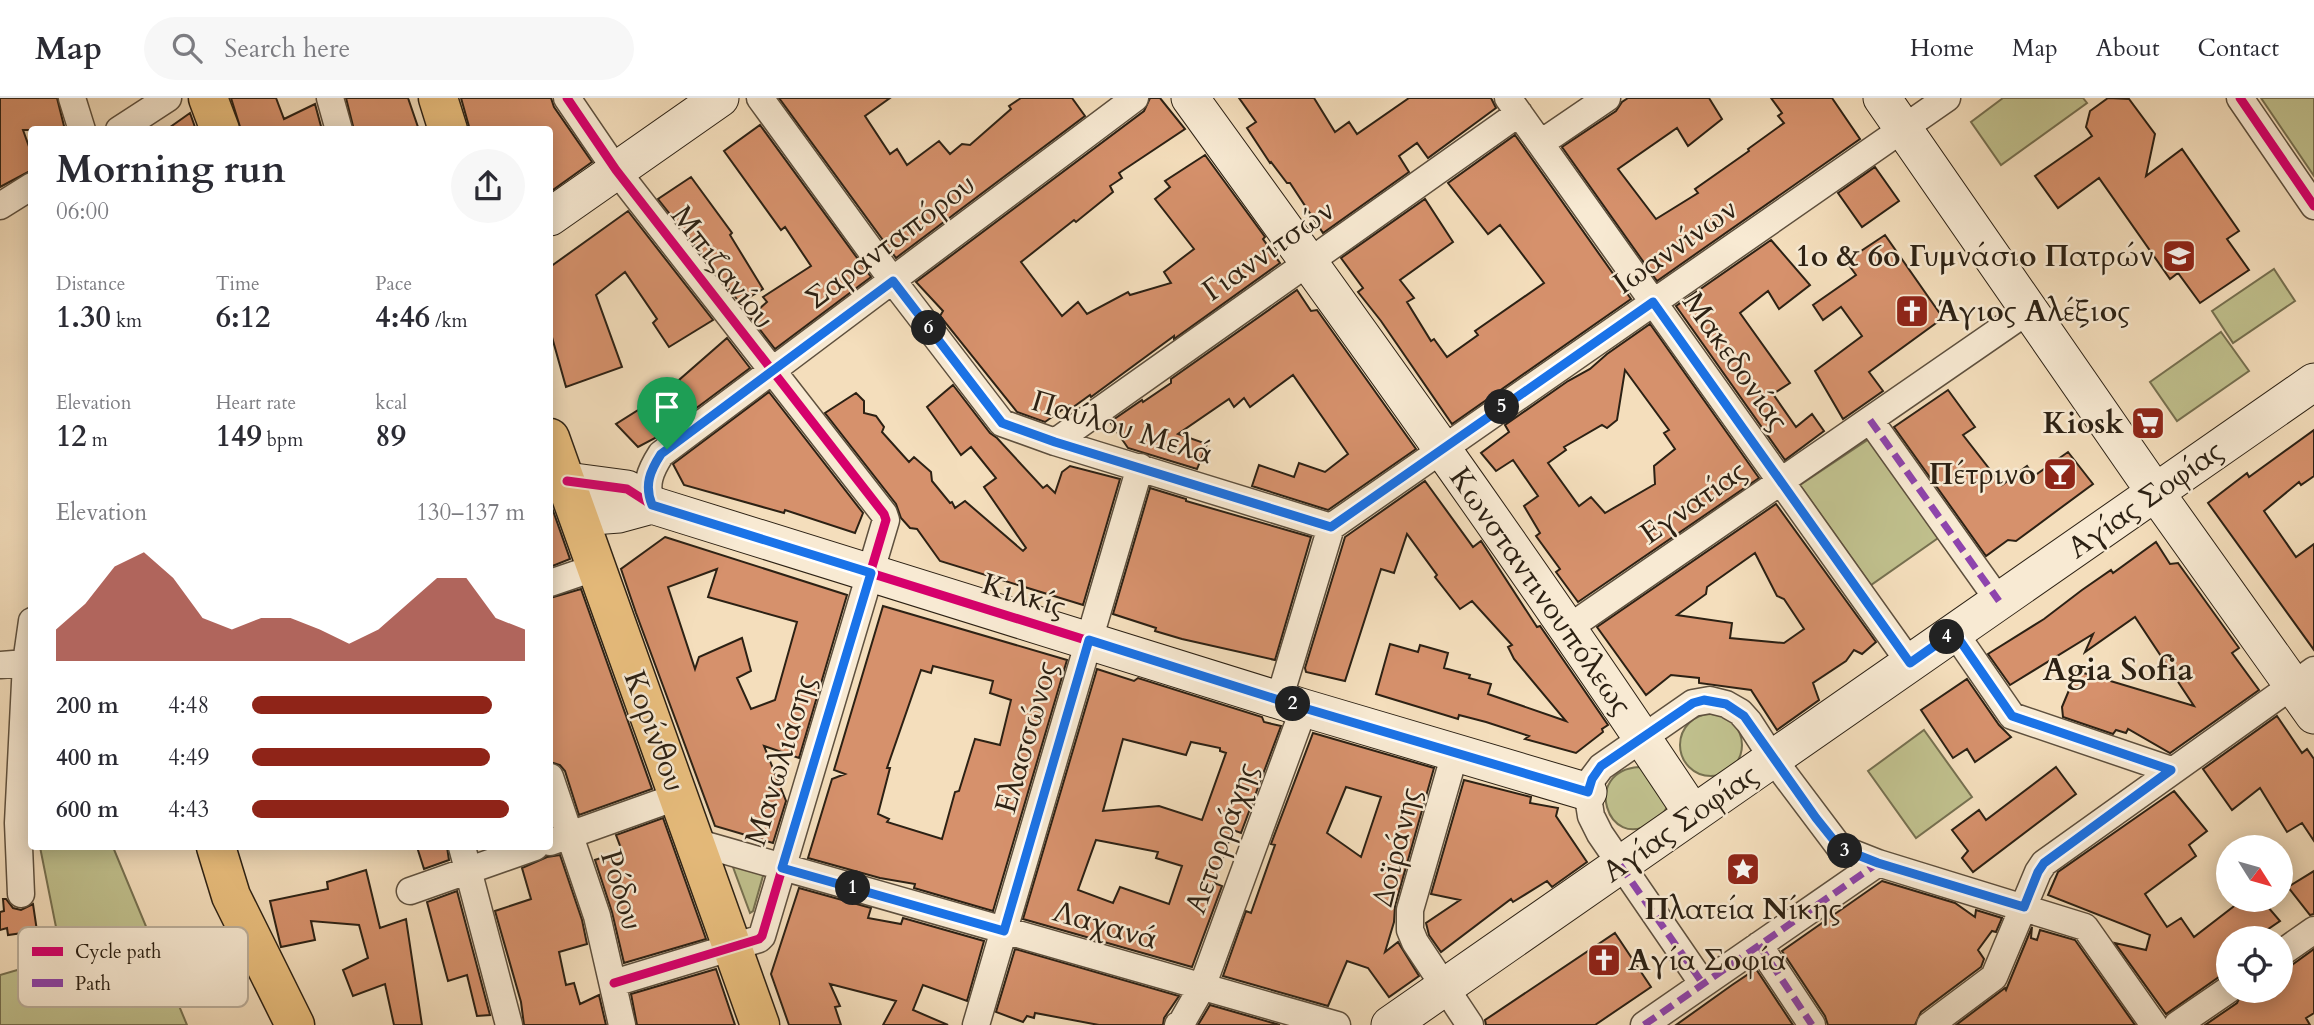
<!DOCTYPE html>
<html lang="en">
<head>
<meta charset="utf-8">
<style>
  body { margin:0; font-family:Cardo,serif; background:#f7f7f7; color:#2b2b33; height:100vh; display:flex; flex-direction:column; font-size:26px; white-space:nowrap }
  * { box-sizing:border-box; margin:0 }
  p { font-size:23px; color:#7c7c81 }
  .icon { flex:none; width:38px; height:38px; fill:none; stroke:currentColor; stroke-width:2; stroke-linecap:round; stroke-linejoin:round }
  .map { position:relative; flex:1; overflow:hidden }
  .panel { position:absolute; left:28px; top:28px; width:525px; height:724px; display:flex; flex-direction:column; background:#fff; border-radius:7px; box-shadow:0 4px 18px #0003 }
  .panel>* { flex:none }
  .needle { width:46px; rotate:127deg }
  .controls { position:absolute; left:2216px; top:737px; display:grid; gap:14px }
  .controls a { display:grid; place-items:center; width:77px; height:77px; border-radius:50%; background:#fff; box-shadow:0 4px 18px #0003; font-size:35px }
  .pin { position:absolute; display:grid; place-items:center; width:60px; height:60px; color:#fff; margin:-72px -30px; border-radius:50% 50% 50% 0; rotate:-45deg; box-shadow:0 0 7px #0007 }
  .pin .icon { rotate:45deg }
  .km { position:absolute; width:35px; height:35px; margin:-18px; border-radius:50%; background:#222; color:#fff; font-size:19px; line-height:35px; text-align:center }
  .round { display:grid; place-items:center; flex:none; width:74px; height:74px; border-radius:37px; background:#f7f7f7 }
  .head { display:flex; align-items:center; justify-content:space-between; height:119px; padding:0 28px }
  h1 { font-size:38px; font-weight:700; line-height:52px }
  .figures { display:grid; grid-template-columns:repeat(3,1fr); gap:10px; height:119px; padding:7px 28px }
  .figures div { display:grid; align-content:center }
  .figures b { font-size:30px; font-weight:700 }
  .figures small { font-size:19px; font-weight:400 }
  .figures p { font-size:19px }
  .chart { height:196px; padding:14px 28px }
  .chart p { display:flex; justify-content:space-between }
  .chart svg { width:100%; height:126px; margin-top:7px; fill:#8f2418; opacity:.7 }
  ul { padding:0 28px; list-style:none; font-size:23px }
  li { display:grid; grid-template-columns:112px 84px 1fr; align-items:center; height:52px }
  li i { height:18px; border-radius:9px; background:#8f2418 }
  header { display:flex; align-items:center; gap:42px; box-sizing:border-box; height:98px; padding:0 35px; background:#fff; border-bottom:2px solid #e1e1e2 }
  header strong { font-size:33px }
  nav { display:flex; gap:38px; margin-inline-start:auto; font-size:24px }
  .search { width:490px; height:63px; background:#f7f7f7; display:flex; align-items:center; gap:18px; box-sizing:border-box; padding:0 24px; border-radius:38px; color:#7c7c81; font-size:26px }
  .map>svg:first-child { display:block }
</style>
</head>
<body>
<header>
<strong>Map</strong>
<div class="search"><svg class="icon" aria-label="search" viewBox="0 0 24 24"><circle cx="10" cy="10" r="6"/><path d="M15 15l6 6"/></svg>Search here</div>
<nav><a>Home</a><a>Map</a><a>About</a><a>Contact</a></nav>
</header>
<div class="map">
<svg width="2314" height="927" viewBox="0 0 2314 927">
  <rect width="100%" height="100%" fill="#f4debc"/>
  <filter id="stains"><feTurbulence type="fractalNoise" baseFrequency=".00286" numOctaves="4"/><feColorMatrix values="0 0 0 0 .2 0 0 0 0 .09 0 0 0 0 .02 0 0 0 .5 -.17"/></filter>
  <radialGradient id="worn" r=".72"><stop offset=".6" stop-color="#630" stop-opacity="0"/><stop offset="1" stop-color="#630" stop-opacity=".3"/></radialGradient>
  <!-- green -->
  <path fill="#c0c08d" stroke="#767050" stroke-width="2" d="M2003 0H2083L2087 5 2001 67 1971 24Z
    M2261 0H2314V78Z
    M2274 171 2295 203 2233 245 2212 213Z
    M2221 234 2249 273 2177 323 2150 284Z
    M1872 339 1941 438 1871 487 1800 387Z
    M1680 647a31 31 0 1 1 62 0a31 31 0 1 1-62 0Z
    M1924 632 1972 699 1916 740 1868 673Z
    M1639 669 1649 671 1669 704C1665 715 1661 718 1651 725 1608 754 1581 673 1639 669Z
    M40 749H113L187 927H0V877L62 859Z
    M730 761 765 771 753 813 750 815Z"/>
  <!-- building -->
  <path fill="#d6916c" stroke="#2c2114" stroke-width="2" fill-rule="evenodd" d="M0 0H57L65 32H23L32 57V72L0 89Z
    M231 0H276L284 21 315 6 322 32H241Z
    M346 0H408L419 32H354Z
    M461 0H551L554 9 592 64 550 94V32H470Z
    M779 0H890L865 18 890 56 897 51 907 67 939 43 950 56 962 46 970 47 1011 11 1009 8 1021 0H1072L1085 18 896 160Z
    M1150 0H1160L1185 31 1119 75 1122 80 1110 88 1113 94 1076 124 1074 122 1021 164 1062 218 1078 204 1087 216 1128 194 1130 197 1171 185 1164 174 1194 151 1155 101 1170 89 1165 83 1205 57 1265 139 1263 141 1280 165 1174 241V238L1091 299 1090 297 1072 310 1069 307 1045 324 1017 314 940 218 943 213 916 184 1144 13Z
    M1239 0H1314L1335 34 1349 24 1357 36 1409 0H1491L1496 10 1428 60 1417 45 1399 58 1409 74 1323 135 1290 85H1287L1271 64 1270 65 1247 30 1256 24Z
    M1628 0H1709L1722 21 1688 48 1677 30 1618 71 1656 121 1698 95 1695 91 1749 53 1748 51 1784 25 1778 18 1782 15 1771 0H1832L1860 41 1657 183 1562 49 1616 13 1622 4Z
    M2108 0 2129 1 2155 36 2146 78 2182 51 2239 133 2227 141 2249 172 2200 205 2178 175 2170 181 2099 80 2058 110 2035 78 2092 38 2086 29 2090 13Z
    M190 15 196 32H166Z
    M760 27 871 179 775 251 750 219 767 204 763 199 811 168 785 129 781 132 724 53Z
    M1515 37 1631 201 1452 326 1381 223 1358 194 1363 190 1341 160 1425 101 1453 144 1400 182 1414 200 1407 204 1431 243 1434 241 1447 259 1478 237 1475 233 1544 185 1500 127 1488 136 1448 85Z
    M1875 69 1899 103 1862 129 1838 95Z
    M691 79 732 135 730 137 763 191 740 205 658 101Z
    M628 113 713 222 669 249 653 225 657 221 625 174 596 197 622 269 566 289 550 232V169Z
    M1885 137 1943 220 1869 274 1883 293 1843 321 1815 273 1862 238 1841 209 1823 222 1813 207 1856 177 1846 163Z
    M1771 142 1810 187 1779 211 1768 193 1740 215 1790 285 1773 296 1796 329 1812 316 1824 333 1785 362 1676 208Z
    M1297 192 1311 213 1317 212 1416 351 1328 412 1252 388 1259 367 1294 379 1299 365 1325 374 1348 356 1293 277 1250 309 1244 300 1234 309 1229 301 1178 336 1207 346 1197 371 1128 350 1110 324 1142 302 1143 304 1171 285V281Z
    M1650 226 1759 380 1578 504 1556 474 1560 471 1536 438 1540 435 1524 408 1538 398 1513 362 1496 373 1481 355 1509 334 1505 327 1568 283 1590 271 1607 256ZM1625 272 1669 332 1664 335 1675 351 1654 368 1655 386 1605 415 1591 399 1579 408 1548 365 1566 352 1564 349 1602 327 1607 330 1617 322Z
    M727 240 750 270 659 338 638 349 616 326 681 285 679 282Z
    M953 287 990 335 997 340 1043 390 1047 387 1055 395 1062 374 1070 368 1120 381 1083 507 940 463 917 431 910 430 901 420 896 406 825 315 856 295 864 303V315L876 318 884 329 882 334 909 364 914 359 931 374 932 383 950 405 952 404 955 410 965 403 1023 453 1026 450 984 389 996 380 971 349 961 357 927 309Z
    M1948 292 1975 329 1963 337 2002 387 2027 368 2034 378 2068 354 2093 386 2016 443 2008 442 1986 458 1894 329Z
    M769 294 863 415 855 435 785 412 784 415 684 387 673 366Z
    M2314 332V378L2301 387 2299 384 2264 413 2296 459 2314 446V552L2208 405 2247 375 2249 379Z
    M1425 383 1473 449 1481 443 1537 529 1540 528 1608 627 1602 631 1603 634 1576 655 1525 641 1529 638 1486 624 1459 617 1458 621 1376 596 1390 546 1418 554 1420 547 1448 555 1444 570 1470 577 1469 580 1491 586 1488 596 1566 623 1514 561 1508 549 1512 547 1472 503 1460 511 1435 479 1437 477 1407 436 1394 475 1381 471 1345 583 1306 574 1305 570 1345 439Z
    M1150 390 1186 401V403L1311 439 1275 562 1182 541 1155 533 1156 530 1113 516Z
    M550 404 570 461 550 469Z
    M1776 406 1876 544 1862 556 1854 552 1846 563 1813 585 1819 602 1777 632 1751 592 1699 585V580L1671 577 1646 597 1597 529ZM1755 455 1777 498 1784 501 1804 531 1784 545 1730 540 1732 525 1677 517 1706 496 1707 489Z
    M665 439 847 497 799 660 764 648 786 703 773 745 715 728 636 515 621 471ZM717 471 708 499 797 524 775 602 751 611 737 580 751 573 742 540 699 559 695 571 668 489Z
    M2156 444 2170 466 2178 465 2239 550 2232 555 2259 592 2170 655 2128 631 2126 635 2116 632 2113 636 2063 619 2062 609 2077 573 2194 608 2135 519 2085 554 2093 536 2010 587 1988 556 2044 521 2082 492 2111 472 2113 475Z
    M581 491 652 691 579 717 565 673 560 667 550 664V500Z
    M883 508 1067 562 993 813 914 790 915 786 880 780 808 760 832 681 845 676 834 672ZM933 568 993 583 990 595 1011 602 1000 647 975 641 959 693 955 694 942 741 887 724 889 721 878 716 890 670H887L921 572 931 575Z
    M1097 571 1134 583 1138 580 1262 619 1264 624 1281 628 1241 735 1233 732 1214 785 1222 788 1192 869 1023 821ZM1123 641 1186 657 1191 644 1220 650V653L1226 655 1202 722 1159 708 1103 713ZM1096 742 1158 754 1156 760 1182 768 1169 806 1120 789 1113 805 1078 792Z
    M1967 581 1999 627 2011 639 1975 664 1967 651 1953 660 1921 612Z
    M2277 618 2302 655 2307 651 2314 661V743L2302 725 2287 734 2260 690 2232 712 2203 671Z
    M1313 635 1434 670 1395 808 1394 824 1385 854 1398 844 1419 878 1389 899 1368 870 1347 863 1328 908 1223 878 1246 813 1251 815 1275 747 1271 746ZM1346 689 1381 699 1361 759 1327 735Z
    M2056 669 2076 696 1973 774 1962 760 1968 753 1952 732 1979 712 1986 722Z
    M1464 682 1531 699 1530 705 1558 710 1556 718 1587 764 1552 789 1547 783 1513 804 1511 801 1441 854 1429 837 1426 825 1460 802 1431 796Z
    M2174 693 2207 733 2189 747 2196 758 2145 796 2167 829 2181 820 2194 839 2242 802H2262L2280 823 2255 840H2228V876L2219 879 2166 916 2115 845 2146 852 2150 837 2048 797 2058 774Z
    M663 720 706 841 624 865 612 814 595 762 622 753 616 737Z
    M417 749H447L449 762 424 771Z
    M560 757 582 822 587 846 559 854 566 887 574 885 580 906 599 897 606 927H524L521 904 495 813 531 801 522 770 547 759Z
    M366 772 380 830 406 821 422 927H394L385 886 353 898 343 872 368 860 359 827 311 823 315 842 281 849 270 803 328 791 327 784Z
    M2314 773V816L2310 817 2288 789Z
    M1882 783 1955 805 1975 819 1976 812 2002 820 1996 834 1992 833 1978 852 1984 861 1981 869 1921 914 1915 927H1828L1825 918 1782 853Z
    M799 790 871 810 868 820 901 826 903 820 984 843 967 903 923 887 913 912 948 927H883L896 903 830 886 840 908 835 909 841 927H789L771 876Z
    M457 793 490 917 477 918 467 877 448 883 427 804Z
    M3 801H6L13 810 21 812 33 806 37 833 8 837 7 830 0 832V814L4 813Z
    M2032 829 2031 840 2037 842 2040 832 2075 842 2135 927H1956L2005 890 2006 892Z
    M1615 835 1651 889 1595 927H1486L1485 922Z
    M1015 851 1179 898 1164 920 1163 927H1099L1035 915 1034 920 1027 918 1023 924 996 914Z
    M2314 851V915L2306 920 2310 927H2205L2237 905 2243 892H2280V872L2289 869Z
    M716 871 735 927H637L631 896Z
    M1756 871 1793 927H1676L1732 887Z
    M1210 907 1280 927H1198Z"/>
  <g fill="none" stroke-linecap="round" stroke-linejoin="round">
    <!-- street casing -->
    <g stroke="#5e503e" stroke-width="29">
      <path id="street" d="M72 0 82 32
        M330 0 339 32
        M567 0 616 72 884 416 886 422 762 838 759 841 614 885
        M760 0 893 183 1002 325 1055 344 1331 429
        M1508 0 1910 565
        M2240 0 2314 108
        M119 32 168 0
        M1541 45 1607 0
        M0 108 32 88
        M1870 322 1999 503
        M1055 344 1519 15
        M652 407C644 387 650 373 661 356L1135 0
        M550 485 597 469
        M1567 531 2029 212
        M1954 534 2012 618 2171 672
        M26 565 32 523
        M0 567 26 565 18 725 21 796
        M1279 602 1331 429 1947 0
        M1455 655 1410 812V832L1415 844 1470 927
        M550 679 597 818 622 927
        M550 744 679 698
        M695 744 1337 927
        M462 749 509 927
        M410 793 535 749
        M1759 847 1812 927
        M2280 856 2314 832
        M1703 886 1600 736 1591 718 1588 699 1592 681 1601 669 1693 605 1710 602 1726 606 1740 614 1749 624 1773 661 1840 750 1878 765 2085 829 2154 927
        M976 927 1140 369
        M1178 927 1182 924 1202 889 1304 610
        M1644 927 1878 765
        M1930 927 1994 879 2038 774 2044 765 2314 572
        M2177 927 2228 892"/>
    </g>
    <!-- secondary casing -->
    <g stroke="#2c2114" stroke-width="39">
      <path id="secondary" d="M1190 0C1361 236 1532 473 1693 716
        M1882 0 2155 394 2314 617
        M550 119 720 0
        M567 383 627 391 652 407 1304 610 1588 694
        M579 419 619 416 652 407
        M1390 927 2314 284"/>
    </g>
    <!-- primary casing -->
    <g stroke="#2c2114" stroke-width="41">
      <path id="primary" d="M208 0 220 32
        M438 0 448 32
        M550 340 760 927
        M216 749 231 798 295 927"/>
    </g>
    <!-- street -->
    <use href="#street" stroke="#f8ead3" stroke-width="26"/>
    <!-- secondary -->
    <use href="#secondary" stroke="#f8ead3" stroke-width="37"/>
    <!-- primary -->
    <use href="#primary" stroke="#eabf7e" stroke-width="38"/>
    <!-- quiet -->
    <path stroke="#8e44ad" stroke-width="7" stroke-dasharray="14 7" stroke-linecap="butt" d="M1870 322 1999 503
      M1773 661 1840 750 1878 765 2024 809
      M1620 767 1703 886
      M1759 847 1812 927
      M1644 927 1878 765"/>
    <!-- cycleway casing -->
    <g stroke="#f8ead3" stroke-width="13">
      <path id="cycleway" d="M567 0 616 72 884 416 886 422 762 838 759 841 614 885
        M2240 0 2314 108
        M567 383 627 391 652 407 1304 610 1588 694"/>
    </g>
    <!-- cycleway -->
    <use href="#cycleway" stroke="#d6006c" stroke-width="9"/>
  </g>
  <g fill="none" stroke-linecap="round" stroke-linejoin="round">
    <!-- route casing -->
    <g stroke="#fff" stroke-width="14">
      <path id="route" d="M893 183 1002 325 1055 344 1331 429 1653 204 1910 565 1954 534 2012 618 2171 672 2044 765 2038 774 2024 809 1878 765 1840 750 1816 720 1744 618 1726 606 1704 602 1693 605 1601 668 1592 681 1588 694 1304 610 1089 542 1004 833 782 770 871 475 652 407C644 387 650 373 661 356Z"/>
    </g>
    <!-- route -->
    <use href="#route" stroke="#1a73e8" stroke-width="9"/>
  </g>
  <!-- icons -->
  <defs>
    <g id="school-square" transform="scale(1.75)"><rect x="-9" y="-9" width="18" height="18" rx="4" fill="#8f2418" stroke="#f8ead3"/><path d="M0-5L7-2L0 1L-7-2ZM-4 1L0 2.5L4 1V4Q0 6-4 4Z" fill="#fff"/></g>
    <g id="church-square" transform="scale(1.75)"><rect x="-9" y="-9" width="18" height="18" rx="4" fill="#8f2418" stroke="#f8ead3"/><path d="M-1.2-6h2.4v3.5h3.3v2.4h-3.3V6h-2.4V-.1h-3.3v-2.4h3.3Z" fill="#fff"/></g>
    <g id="supermarket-square" transform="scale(1.75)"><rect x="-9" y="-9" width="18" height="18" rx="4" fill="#8f2418" stroke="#f8ead3"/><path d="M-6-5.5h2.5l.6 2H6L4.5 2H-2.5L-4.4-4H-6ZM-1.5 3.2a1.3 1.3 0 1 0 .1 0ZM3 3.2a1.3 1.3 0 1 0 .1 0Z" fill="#fff"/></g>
    <g id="bar-square" transform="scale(1.75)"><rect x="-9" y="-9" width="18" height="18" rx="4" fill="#8f2418" stroke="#f8ead3"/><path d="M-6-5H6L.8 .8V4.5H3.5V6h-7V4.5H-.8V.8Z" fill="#fff"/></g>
    <g id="sight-square" transform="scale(1.75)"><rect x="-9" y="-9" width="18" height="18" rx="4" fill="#8f2418" stroke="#f8ead3"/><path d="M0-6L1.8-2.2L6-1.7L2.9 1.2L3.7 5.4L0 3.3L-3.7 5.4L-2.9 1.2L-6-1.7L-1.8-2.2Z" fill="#fff"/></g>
  </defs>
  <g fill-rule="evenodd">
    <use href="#school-square" x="2179" y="158"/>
    <use href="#church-square" x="1912" y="213"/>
    <use href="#supermarket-square" x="2148" y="325"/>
    <use href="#bar-square" x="2060" y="376"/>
    <use href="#sight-square" x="1743" y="771"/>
    <use href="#church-square" x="1604" y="862"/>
  </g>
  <g text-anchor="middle" stroke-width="5" stroke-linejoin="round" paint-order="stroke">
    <!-- street labels -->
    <g font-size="30" fill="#2c2114" stroke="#f8ead3">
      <text transform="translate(890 143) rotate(-37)" y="10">Σαρανταπόρου</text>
      <text transform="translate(1675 148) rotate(-35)" y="10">Ιωαννίνων</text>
      <text transform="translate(1268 152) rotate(-35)" y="10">Γιαννιτσών</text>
      <text transform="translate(723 169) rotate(52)" y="10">Μπιζανίου</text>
      <text transform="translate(1736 263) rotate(55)" y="10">Μακεδονίας</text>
      <text transform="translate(1123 329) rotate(17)" y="10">Παύλου Μελά</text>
      <text transform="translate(2145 401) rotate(-35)" y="10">Αγίας Σοφίας</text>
      <text transform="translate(1693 404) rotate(-35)" y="10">Εγνατίας</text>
      <text transform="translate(1541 493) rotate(55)" y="10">Κωνσταντινουπόλεως</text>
      <text transform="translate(1024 497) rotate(17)" y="10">Κιλκίς</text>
      <text transform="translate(655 633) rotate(70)" y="10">Κορίνθου</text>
      <text transform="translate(1026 639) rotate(-74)" y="10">Ελασσώνος</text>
      <text transform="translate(780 662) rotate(-73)" y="10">Μανωλιάσης</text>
      <text transform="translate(1680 725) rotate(-35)" y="10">Αγίας Σοφίας</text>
      <text transform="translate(1221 740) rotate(-70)" y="10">Αετορράχης</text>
      <text transform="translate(1396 749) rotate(-76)" y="10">Δοϊράνης</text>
      <text transform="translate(622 792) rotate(73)" y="10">Ρόδου</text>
      <text transform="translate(1106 827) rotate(16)" y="10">Λαχανά</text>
    </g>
    <!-- poi labels -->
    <g font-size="30" font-weight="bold" fill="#2c2114" stroke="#f8ead3" text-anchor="end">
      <text x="2154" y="168">1ο &amp; 6ο Γυμνάσιο Πατρών</text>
      <text x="1937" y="223" text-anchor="start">Άγιος Αλέξιος</text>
      <text x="2124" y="335">Kiosk</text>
      <text x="2036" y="386">Πέτρινο</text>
      <text x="1743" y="821" text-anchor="middle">Πλατεία Νίκης</text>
      <text x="1628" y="872" text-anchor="start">Αγία Σοφία</text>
    </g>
    <!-- neighbourhood labels -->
    <g font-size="32" font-weight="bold" fill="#2c2114" stroke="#f8ead3">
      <text x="2118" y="582">Agia Sofia</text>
    </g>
  </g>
  <!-- legend -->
  <rect x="18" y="829" width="230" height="80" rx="10" fill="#f8ead3" stroke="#bbae9a" stroke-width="2"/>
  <rect x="32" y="849" width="31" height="9" fill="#d6006c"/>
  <rect x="32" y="881" width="31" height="8" fill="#8e44ad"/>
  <g font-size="19" fill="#2c2114">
    <text x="75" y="860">Cycle path</text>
    <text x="75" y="892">Path</text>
  </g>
  <rect width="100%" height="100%" filter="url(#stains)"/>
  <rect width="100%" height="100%" fill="url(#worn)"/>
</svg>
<div class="controls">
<a><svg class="needle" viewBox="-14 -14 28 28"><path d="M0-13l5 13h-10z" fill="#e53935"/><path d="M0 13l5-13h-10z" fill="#7c7c81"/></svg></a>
<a><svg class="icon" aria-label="locate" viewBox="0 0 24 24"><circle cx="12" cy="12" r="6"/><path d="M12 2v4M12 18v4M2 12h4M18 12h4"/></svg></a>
</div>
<div class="pin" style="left:667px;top:351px;background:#1e9e55"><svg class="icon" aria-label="arrive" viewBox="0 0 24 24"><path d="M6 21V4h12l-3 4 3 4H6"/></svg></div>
<b class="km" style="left:853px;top:790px">1</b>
<b class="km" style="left:1293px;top:606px">2</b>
<b class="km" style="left:1845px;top:753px">3</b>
<b class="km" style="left:1947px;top:539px">4</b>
<b class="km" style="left:1502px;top:309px">5</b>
<b class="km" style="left:929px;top:230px">6</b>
<section class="panel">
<div class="head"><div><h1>Morning run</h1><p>06:00</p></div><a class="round"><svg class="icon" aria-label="share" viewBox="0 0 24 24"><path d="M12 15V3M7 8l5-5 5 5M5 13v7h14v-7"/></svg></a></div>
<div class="figures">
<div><p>Distance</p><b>1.30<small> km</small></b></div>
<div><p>Time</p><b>6:12</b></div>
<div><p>Pace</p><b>4:46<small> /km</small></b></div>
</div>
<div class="figures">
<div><p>Elevation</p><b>12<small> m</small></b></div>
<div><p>Heart rate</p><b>149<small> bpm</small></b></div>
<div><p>kcal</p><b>89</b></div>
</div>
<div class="chart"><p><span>Elevation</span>130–137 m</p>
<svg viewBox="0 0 160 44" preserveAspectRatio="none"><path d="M0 44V33L10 24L20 11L30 6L40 15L50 29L60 33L70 29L80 29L90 33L100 38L110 33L120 24L130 15L140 15L150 29L160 33V44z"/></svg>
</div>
<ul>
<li><b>200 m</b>4:48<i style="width:88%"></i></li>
<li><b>400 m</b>4:49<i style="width:87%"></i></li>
<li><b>600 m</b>4:43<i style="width:94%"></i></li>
</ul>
</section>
</div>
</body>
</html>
